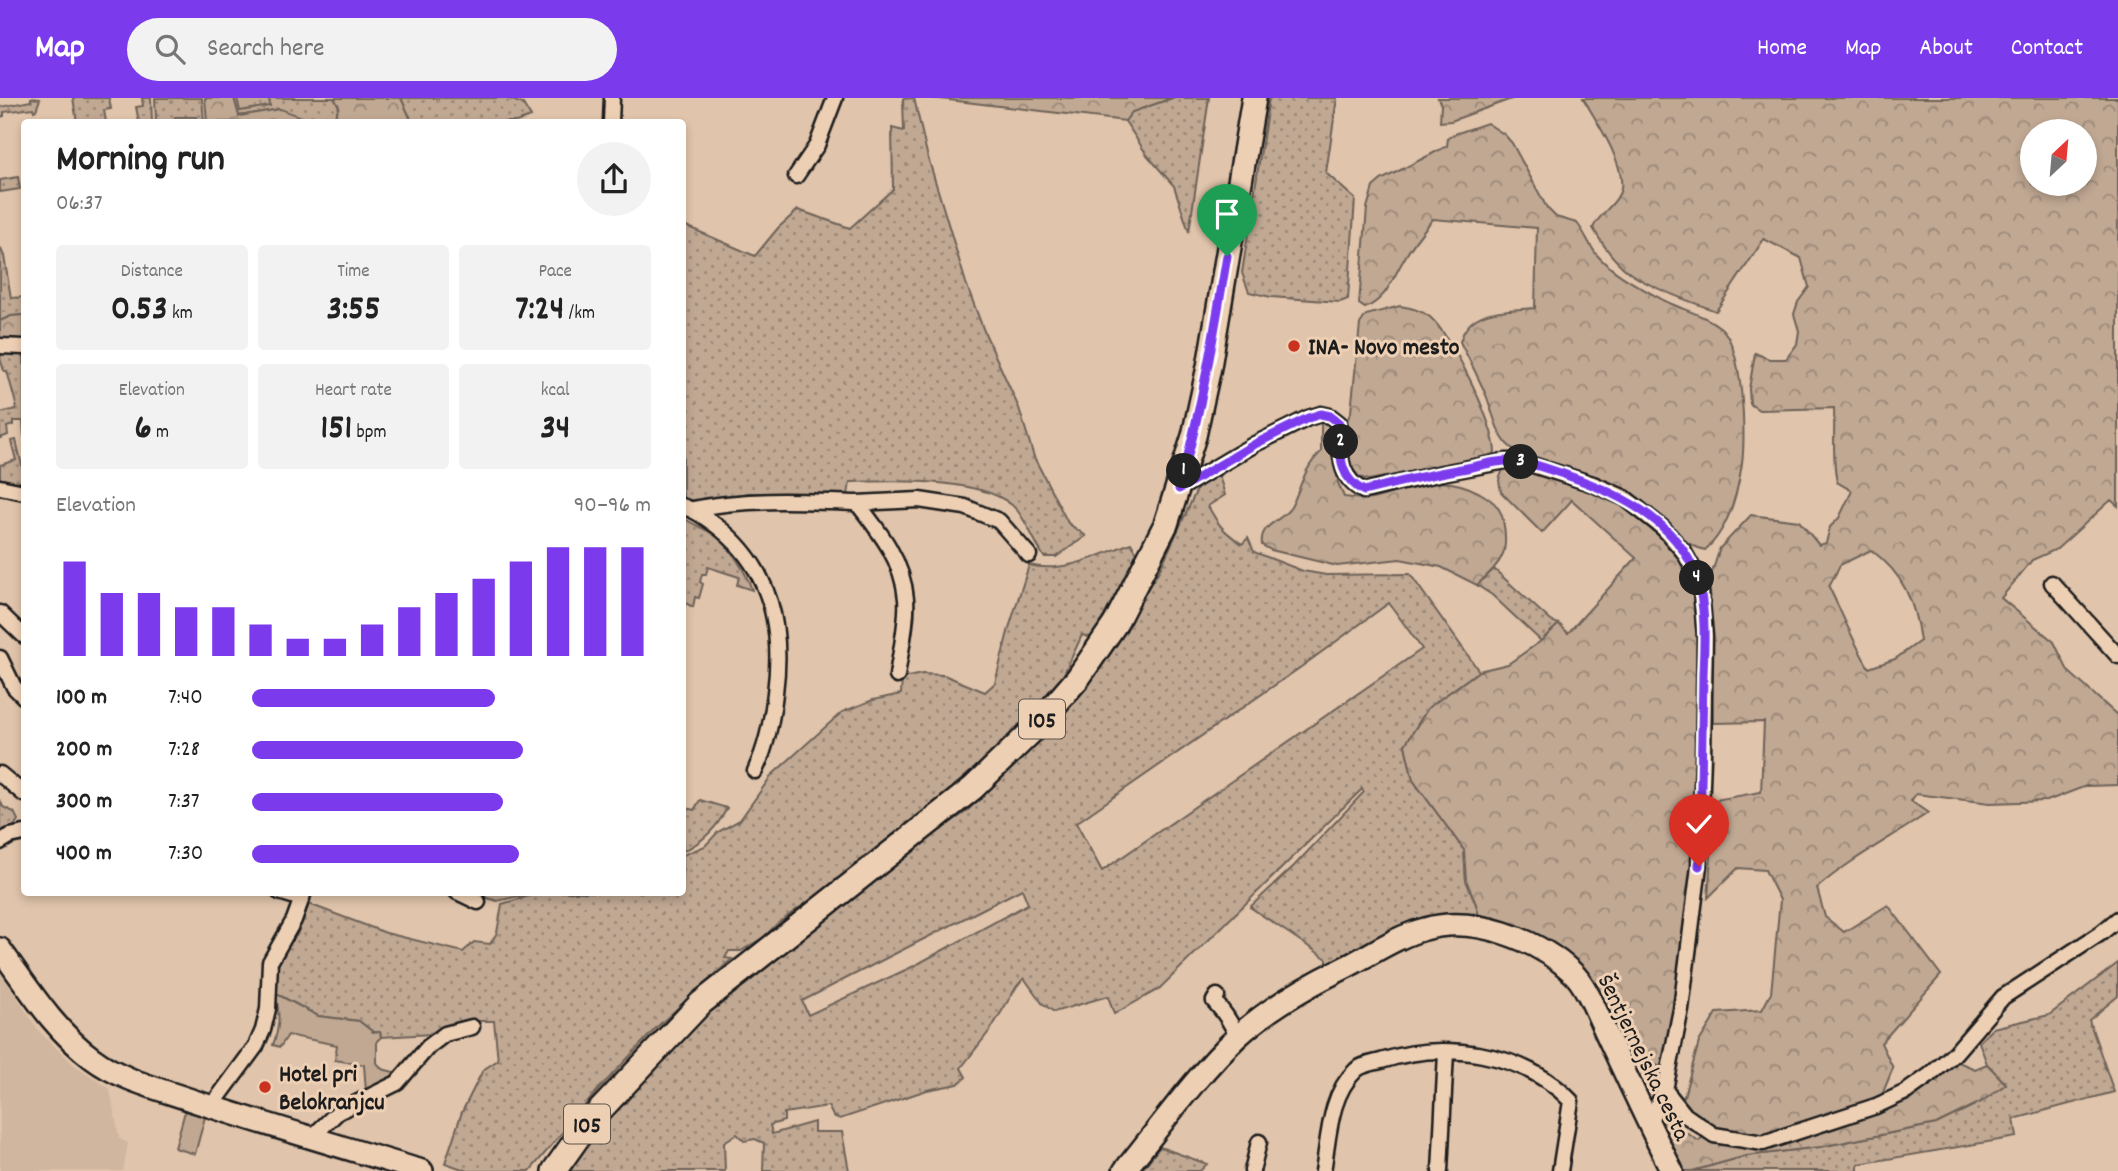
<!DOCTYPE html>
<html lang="en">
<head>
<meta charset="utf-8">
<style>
  body { margin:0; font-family:Dekko,sans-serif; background:#f2f2f2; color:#222; height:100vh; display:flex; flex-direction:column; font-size:26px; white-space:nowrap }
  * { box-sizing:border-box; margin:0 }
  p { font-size:23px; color:#767676 }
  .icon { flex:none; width:38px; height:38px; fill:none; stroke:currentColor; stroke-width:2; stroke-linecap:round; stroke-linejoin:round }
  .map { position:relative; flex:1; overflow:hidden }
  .side { position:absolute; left:21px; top:21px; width:665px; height:777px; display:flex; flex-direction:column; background:#fff; border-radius:7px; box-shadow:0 4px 10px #0003 }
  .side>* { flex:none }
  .needle { width:46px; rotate:26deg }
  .fabs { position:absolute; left:2020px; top:21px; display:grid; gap:14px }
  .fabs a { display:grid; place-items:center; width:77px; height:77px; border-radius:50%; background:#fff; box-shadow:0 4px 10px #0003; font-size:35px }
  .pin { position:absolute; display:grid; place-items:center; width:60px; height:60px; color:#fff; margin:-72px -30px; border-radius:50% 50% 50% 0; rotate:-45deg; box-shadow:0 0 7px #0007 }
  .pin .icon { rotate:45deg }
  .km { position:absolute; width:35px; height:35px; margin:-18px; border-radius:50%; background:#222; color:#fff; font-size:19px; line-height:35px; text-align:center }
  .round { display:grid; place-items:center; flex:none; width:74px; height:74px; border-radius:37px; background:#f2f2f2 }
  .summary { display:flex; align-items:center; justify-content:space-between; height:119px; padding:0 35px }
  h1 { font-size:38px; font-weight:700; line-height:52px }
  .stats { display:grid; grid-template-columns:repeat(3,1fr); gap:10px; height:119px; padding:7px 35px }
  .stats div { display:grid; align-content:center; border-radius:7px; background:#f2f2f2; text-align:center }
  .stats b { font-size:35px; font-weight:700 }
  .stats small { font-size:19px; font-weight:400 }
  .stats p { font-size:19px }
  .chart { height:196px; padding:14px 35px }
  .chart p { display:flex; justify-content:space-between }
  .chart svg { width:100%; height:126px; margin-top:7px; stroke:#7c3aed; stroke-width:6 }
  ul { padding:0 35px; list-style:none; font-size:23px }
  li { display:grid; grid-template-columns:112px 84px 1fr; align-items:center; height:52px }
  li i { height:18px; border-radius:9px; background:#7c3aed }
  header { display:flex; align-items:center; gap:42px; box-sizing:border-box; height:98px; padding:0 35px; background:#7c3aed; color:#fff }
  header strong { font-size:33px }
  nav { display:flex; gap:38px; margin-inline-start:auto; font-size:24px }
  .search { width:490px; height:63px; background:#f2f2f2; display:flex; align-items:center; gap:18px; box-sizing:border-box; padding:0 24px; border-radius:38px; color:#767676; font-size:26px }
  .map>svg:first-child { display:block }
</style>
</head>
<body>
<header>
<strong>Map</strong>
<div class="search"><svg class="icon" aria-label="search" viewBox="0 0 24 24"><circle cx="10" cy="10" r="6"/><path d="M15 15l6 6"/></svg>Search here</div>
<nav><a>Home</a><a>Map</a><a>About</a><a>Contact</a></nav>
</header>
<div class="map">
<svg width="2118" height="1073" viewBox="0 0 2118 1073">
  <defs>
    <pattern id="grass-dots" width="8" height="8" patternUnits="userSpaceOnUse" patternTransform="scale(1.75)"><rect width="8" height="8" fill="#c0a893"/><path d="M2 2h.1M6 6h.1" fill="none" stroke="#9b8877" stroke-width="1.8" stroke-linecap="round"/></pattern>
    <pattern id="forest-crowns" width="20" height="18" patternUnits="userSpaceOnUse" patternTransform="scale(1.75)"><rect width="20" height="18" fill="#c0a893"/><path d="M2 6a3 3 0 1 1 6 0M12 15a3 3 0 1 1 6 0" fill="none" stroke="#9b8877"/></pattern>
    <pattern id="park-tufts" width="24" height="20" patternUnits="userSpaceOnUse" patternTransform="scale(1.75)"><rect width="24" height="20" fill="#c0a893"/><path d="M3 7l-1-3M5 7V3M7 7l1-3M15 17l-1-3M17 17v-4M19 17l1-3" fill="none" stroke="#9b8877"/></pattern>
  </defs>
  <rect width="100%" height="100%" fill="#e0c4ab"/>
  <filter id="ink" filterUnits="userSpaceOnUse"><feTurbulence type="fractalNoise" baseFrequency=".0143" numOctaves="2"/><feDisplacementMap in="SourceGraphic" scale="14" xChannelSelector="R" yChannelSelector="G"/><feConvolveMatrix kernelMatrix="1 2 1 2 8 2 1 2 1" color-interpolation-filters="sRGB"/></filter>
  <g filter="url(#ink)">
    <!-- built -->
    <path fill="#d0b69f" d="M0 872 38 932 73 966 110 991 119 1040 128 1045 123 1073H0Z"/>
    <!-- grass -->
    <path fill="url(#grass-dots)" stroke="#6e6258" stroke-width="2" fill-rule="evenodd" d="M31 0 40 1 36 12 34 13 33 10 4 14V18L0 19V9L31 3Z
      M73 0H109L111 11 104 12 106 24H77Z
      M142 0H151L152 24H139L136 9 143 8Z
      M155 0H202L204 24H196V19H175L174 24H156Z
      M234 0H334L339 8 333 24 307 23 280 11 239 18Z
      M401 0H507L523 6 531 19 516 24H412Z
      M914 0 927 56 966 185 984 233 1019 310 1034 359 1068 425 1086 438 1056 459H1044C1035 444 1027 425 1017 412 988 378 891 383 850 384L848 397 749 395 694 403 683 401V130L686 128 755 158 778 130 798 112 850 130 893 91 892 30 904 33 903 1Z
      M1172 0H1209L1189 134 1174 88 1147 57 1125 23 1132 14Z
      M1269 0H1337L1326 75 1355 101 1348 201 1340 204 1271 199 1249 194 1242 175Z
      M18 79 20 91 0 94V82Z
      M0 149 4 158 11 200 24 199V217L11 218 0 223Z
      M3 253 24 255V339L23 323H13V327L7 329 8 337 0 340V315L16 311V306L7 273H4L0 260Z
      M16 342 24 376V391L0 385V367L16 362 11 343Z
      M1218 374 1225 397 1208 408C1219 428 1222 432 1242 446L1248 440 1254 454 1303 473 1326 477 1410 476 1479 573 1428 610 1405 647 1413 682 1464 752 1466 782 1476 806 1479 818 1499 824 1383 837 1327 866V861L1250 809 1294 768 1364 694 1362 691 1159 891 1114 916 1108 898 1054 914 1042 905 1024 880 1017 888 991 931 961 970 966 979 958 986 927 992 840 1021 833 1018 828 1008 784 1015V1023L770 1027 772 1036 814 1024V1034H842L849 1073H763L764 1045 755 1041 744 1043 737 1036 724 1044 725 1073H570L601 1025 707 912 911 751 966 714 1034 648 1091 582 1160 471 1199 387ZM1389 505 1422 551 1102 773 1076 725 1301 569ZM1022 791 1028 806 912 869 808 917 802 903Z
      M683 420C693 426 703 430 713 436 730 447 746 474 752 492L737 487 739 479 708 469 706 476H702L700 484 703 486 699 500 695 499 693 509 683 504Z
      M1131 445 1138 456 1092 540 1082 537 1062 580 1000 648 924 714 856 769 777 826 764 839 741 853H729L725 860 732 861 658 928 598 992 530 1073H468L445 1065 462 1014 483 972 498 962 494 923H468L432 936 381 939 380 934H373L359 923 318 918 275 895 273 878 286 849 297 837 309 806 386 835 463 854 474 844 490 846 497 835 502 806 543 794H682L683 757 705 748 718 734 740 722 772 677 842 614 873 602 901 596 902 580 922 576 944 577 985 594 995 585 1009 530 1029 467C1063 476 1100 457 1131 445Z
      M1494 471 1551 523 1559 526 1541 543 1492 497 1477 487Z
      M0 702 3 709 14 714 18 722 9 736 0 740Z
      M700 702 727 710C717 730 703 744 683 753V709L694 712Z
      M478 794 533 795 497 803 477 797Z
      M2118 865V898L2089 922 2114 994 2014 1021 2017 1039 1858 1066V1073H1692L1746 1058 1820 1049 1936 1026 1981 1004 2005 985 1987 966 1979 944 1993 930 2049 917Z
      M1160 1049 1207 1066 1200 1073H1141Z"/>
    <!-- forest -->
    <path fill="url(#forest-crowns)" stroke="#6e6258" stroke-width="2" fill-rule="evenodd" d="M205 0H234L239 18 280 11 315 24H207Z
      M334 0H401L412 24H333L339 8Z
      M932 0H1172L1132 14 1125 23Z
      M1438 0H1514L1451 23 1440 24 1441 7Z
      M1583 0H2118V408L2111 402 2057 451 2032 462 2001 500 2054 544 2068 573 2118 618V687L2086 688 2047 703 1990 705 1916 696 1911 703 1928 715C1891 740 1850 761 1817 790L1825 819 1844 834 1888 807 1941 877 1881 945 1893 970 1875 1014 1907 1003 1956 963 1975 971 1987 966 2006 986 1981 1004 1936 1026 1820 1049 1746 1058 1692 1073H1682L1658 1031 1661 1024H1670L1699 1043 1709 1031 1681 1009 1699 944 1717 915 1762 912 1771 895 1780 802 1765 772 1738 770 1708 800 1715 702 1761 694 1764 624 1713 625 1709 484 1720 450 1751 417 1799 423 1819 447 1826 445 1830 429 1839 420 1852 393 1837 384C1832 363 1835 334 1834 310L1759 312 1750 306 1749 291 1755 255 1769 261H1786L1797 246 1799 233 1794 216 1798 204 1809 189 1801 160 1764 141 1716 213C1691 204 1654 191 1631 176 1616 165 1602 146 1593 130 1599 116 1619 104 1621 90 1625 65 1595 21 1583 0ZM2032 33H2084V86H2032ZM1871 452C1903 475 1915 504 1920 543L1895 561 1869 570C1853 544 1843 517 1829 489L1840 467Z
      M1487 25 1505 37 1512 45 1547 110 1556 119 1577 125C1585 135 1589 147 1597 157 1613 176 1642 190 1663 202 1682 212 1704 216 1721 230 1743 249 1746 336 1742 365 1738 394 1728 432 1705 452 1674 445 1660 411 1630 395 1598 379 1528 368 1507 346 1496 333 1492 312 1486 297 1478 279 1469 261 1460 244 1469 209 1506 213 1535 210L1537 130 1433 121C1422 134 1411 148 1403 163 1392 181 1387 201 1365 210L1359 206 1367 110 1373 89 1381 82 1447 48 1448 40 1455 36Z
      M1400 208C1411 210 1421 212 1430 219 1452 238 1495 326 1495 355L1484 360 1369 382 1359 379 1350 368 1344 329 1351 314 1360 226 1366 217Z
      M24 217V246L0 245V223L11 218Z
      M1321 325 1327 326 1333 332 1338 385 1344 399C1353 400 1363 402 1371 401 1378 400 1386 397 1392 395 1426 385 1447 377 1480 395 1492 402 1500 408 1503 422 1510 457 1501 464 1477 487L1441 469 1400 461 1337 468 1271 452 1262 447C1259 425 1282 424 1291 409 1301 390 1304 369 1321 354Z
      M1503 371 1543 376 1622 406 1652 427 1665 443 1687 470 1693 490 1698 561 1697 754 1674 920 1661 969 1656 967 1642 951 1626 949 1614 935 1594 894 1499 824 1479 818 1476 806 1466 782 1464 752 1413 682 1405 647 1428 610 1479 573 1508 566 1541 543 1559 526 1568 535 1636 460 1572 402 1542 435 1501 394 1499 382Z"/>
    <!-- park -->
    <path fill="url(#park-tufts)" stroke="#6e6258" stroke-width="2" d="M237 0H269L270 8 240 13Z"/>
    <!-- garden -->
    <path fill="#c0a893" stroke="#6e6258" stroke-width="2" d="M275 895 318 918 359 923 373 934H380L381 939 377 943V965L382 971 402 976 366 994 364 967 335 962 337 947 288 937 280 949 273 947C280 928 280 916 275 895Z
      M185 1013 205 1019 195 1056 175 1050Z"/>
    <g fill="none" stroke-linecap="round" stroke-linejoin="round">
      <!-- street casing -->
      <g stroke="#1c1c1c" stroke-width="19">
        <path id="street" d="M611 24 612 0
          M796 78 817 47 835 0
          M0 248 24 249
          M0 389 24 394
          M1179 391 1255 346 1308 320 1321 316 1330 318 1339 325C1341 353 1336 379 1364 393L1442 375 1506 363H1520L1593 386 1625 400 1663 430 1684 454 1694 472 1701 493 1705 538 1703 660 1699 768 1681 911 1665 992 1648 1026
          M857 405 919 402 965 409 999 423 1029 457
          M682 408C698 413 711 423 723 433 773 475 783 534 775 595 772 622 767 648 755 673
          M693 411C746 400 804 403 857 405 880 434 903 463 906 501 908 522 900 556 897 578
          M2052 485 2118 558
          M0 515 24 538
          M0 560 14 589 24 599
          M0 676 24 696
          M0 744 10 738 24 735
          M279 794 302 801
          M457 794 478 804
          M1217 898 1214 903C1224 914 1232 925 1237 939
          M1665 992 1685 1017 1714 1037 1763 1045 1876 1008 1906 994 1930 977 1955 955 2003 899 2101 835 2118 821
          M211 1009 256 948 263 932 268 911 270 864 294 822 304 794
          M310 1041 338 1014 397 985 428 949 445 936 472 929
          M1252 1073 1259 1044
          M1323 1073C1329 1040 1329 997 1356 972 1361 967 1373 965 1381 963 1443 942 1525 954 1571 1003L1560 1073
          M1440 1073 1446 954"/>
      </g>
      <!-- secondary casing -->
      <g stroke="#1c1c1c" stroke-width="26">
        <path id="secondary" d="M0 851C28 889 53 931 92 960 121 982 160 991 194 1003 270 1028 346 1050 422 1073
          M1124 1073C1161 1028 1195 979 1237 939 1267 911 1307 888 1344 870 1370 857 1397 838 1425 831 1473 817 1537 841 1572 874 1587 887 1599 921 1608 939 1629 984 1650 1029 1672 1073"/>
      </g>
      <!-- primary casing -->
      <g stroke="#1c1c1c" stroke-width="28">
        <path id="primary" d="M554 1073 588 1025 701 905 973 690 1033 632 1078 580 1115 526 1166 426 1194 338 1209 269 1254 0"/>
      </g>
      <!-- street -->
      <use href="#street" stroke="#edcfb4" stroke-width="14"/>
      <!-- secondary -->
      <use href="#secondary" stroke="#edcfb4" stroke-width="21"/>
      <!-- primary -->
      <use href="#primary" stroke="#edcfb4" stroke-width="23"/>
    </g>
  </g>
  <g fill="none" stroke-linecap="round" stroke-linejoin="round" filter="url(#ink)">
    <!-- route casing -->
    <g stroke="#fff" stroke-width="14">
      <path id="route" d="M1227 158C1214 236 1201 314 1179 391L1255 346 1308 320 1321 316 1330 318 1339 325C1341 353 1336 379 1364 393 1398 384 1432 376 1467 370 1481 367 1496 363 1509 363 1528 363 1548 371 1566 377 1622 396 1687 428 1700 492 1706 520 1704 549 1703 577 1702 640 1701 704 1699 768"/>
    </g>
    <!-- route -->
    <use href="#route" stroke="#7c3aed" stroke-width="9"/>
  </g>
  <!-- markers -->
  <g fill="#c8321e" stroke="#edcfb4" stroke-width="2.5">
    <circle cx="1294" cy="248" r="7"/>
    <circle cx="265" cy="989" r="7"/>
  </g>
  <g text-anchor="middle" stroke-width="6" stroke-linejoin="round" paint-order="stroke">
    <!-- shield labels -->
    <g fill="#edcfb4" stroke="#5b524a" stroke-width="2">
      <rect x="1019" y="601.5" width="46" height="39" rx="5"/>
      <rect x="564" y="1006.5" width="46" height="39" rx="5"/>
    </g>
    <g font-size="23" font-weight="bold" fill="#1c1c1c">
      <text x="1042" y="629">105</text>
      <text x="587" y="1034">105</text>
    </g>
    <!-- poi labels -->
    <g font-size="24" font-weight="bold" fill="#1c1c1c" stroke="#edcfb4" text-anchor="start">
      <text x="1308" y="256">INA- Novo mesto</text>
      <text x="279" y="983">Hotel pri<tspan x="279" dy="28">Belokranjcu</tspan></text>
    </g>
    <!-- street labels -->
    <g font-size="24" fill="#1c1c1c" stroke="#edcfb4">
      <text transform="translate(1645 959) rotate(64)" y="8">Šentjernejska cesta</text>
    </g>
  </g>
</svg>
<div class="fabs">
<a><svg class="needle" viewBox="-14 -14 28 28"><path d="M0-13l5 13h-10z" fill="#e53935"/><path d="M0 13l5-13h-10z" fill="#767676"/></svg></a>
</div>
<div class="pin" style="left:1227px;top:158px;background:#1e9e55"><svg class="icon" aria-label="arrive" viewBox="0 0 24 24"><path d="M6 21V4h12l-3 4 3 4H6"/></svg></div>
<div class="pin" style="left:1699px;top:768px;background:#d93025"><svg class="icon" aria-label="check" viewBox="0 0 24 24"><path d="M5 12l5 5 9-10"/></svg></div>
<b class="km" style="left:1184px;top:373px">1</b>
<b class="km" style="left:1341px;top:344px">2</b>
<b class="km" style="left:1521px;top:364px">3</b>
<b class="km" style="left:1697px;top:480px">4</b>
<section class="side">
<div class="summary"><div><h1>Morning run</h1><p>06:37</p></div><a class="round"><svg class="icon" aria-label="share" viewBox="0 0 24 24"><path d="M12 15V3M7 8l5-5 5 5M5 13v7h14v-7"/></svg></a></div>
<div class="stats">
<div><p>Distance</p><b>0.53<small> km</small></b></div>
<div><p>Time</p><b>3:55</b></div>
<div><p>Pace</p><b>7:24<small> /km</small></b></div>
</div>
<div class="stats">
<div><p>Elevation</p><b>6<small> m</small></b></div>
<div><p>Heart rate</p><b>151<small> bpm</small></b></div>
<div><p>kcal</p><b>34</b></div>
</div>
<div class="chart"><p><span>Elevation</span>90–96 m</p>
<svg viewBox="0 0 160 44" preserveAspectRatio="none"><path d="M5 44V11M15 44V22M25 44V22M35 44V27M45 44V27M55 44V33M65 44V38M75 44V38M85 44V33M95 44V27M105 44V22M115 44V17M125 44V11M135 44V6M145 44V6M155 44V6"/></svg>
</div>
<ul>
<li><b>100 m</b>7:40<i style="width:61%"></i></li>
<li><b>200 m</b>7:28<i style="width:68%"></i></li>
<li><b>300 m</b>7:37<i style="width:63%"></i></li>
<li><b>400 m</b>7:30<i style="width:67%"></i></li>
</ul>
</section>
</div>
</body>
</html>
